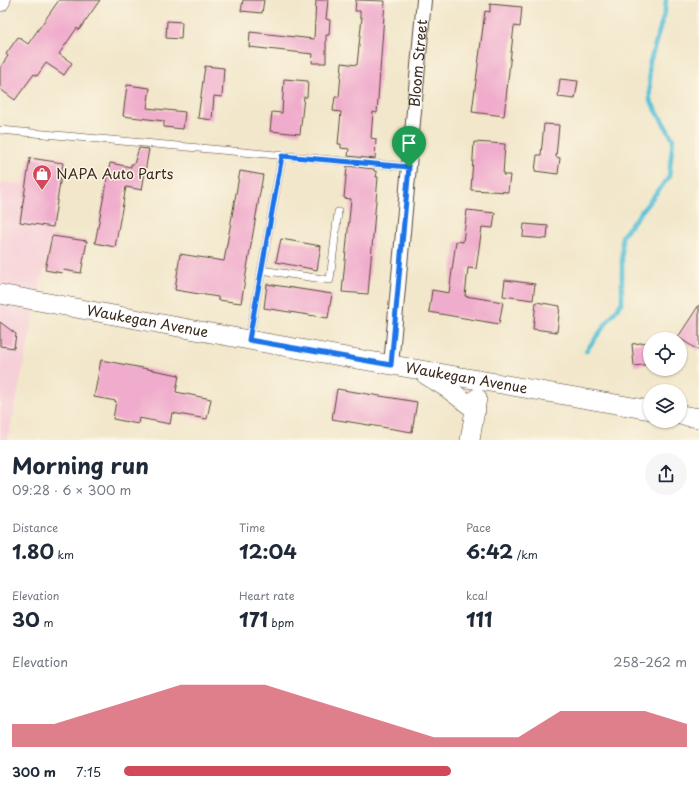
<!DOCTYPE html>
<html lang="en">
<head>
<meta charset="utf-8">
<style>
  body { margin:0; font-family:"Playpen Sans",sans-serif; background:#f6f6f7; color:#1f2937; height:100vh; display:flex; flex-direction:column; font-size:15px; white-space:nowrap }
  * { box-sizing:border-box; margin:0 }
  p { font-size:13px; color:#747a83 }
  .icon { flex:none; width:22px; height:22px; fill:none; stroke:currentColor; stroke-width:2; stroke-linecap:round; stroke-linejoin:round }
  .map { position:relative; height:440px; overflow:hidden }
  .panel { display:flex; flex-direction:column; background:#fff; flex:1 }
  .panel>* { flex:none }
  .tools { position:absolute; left:643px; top:332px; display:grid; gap:8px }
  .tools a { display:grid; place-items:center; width:44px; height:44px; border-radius:50%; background:#fff; box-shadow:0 1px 3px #0004; font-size:20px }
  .pin { position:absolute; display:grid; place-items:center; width:34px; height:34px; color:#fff; margin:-41px -17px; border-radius:50% 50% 50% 0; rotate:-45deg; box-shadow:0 0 4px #0007 }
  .pin .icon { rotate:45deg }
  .round { display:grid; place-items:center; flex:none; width:42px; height:42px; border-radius:21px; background:#f6f6f7 }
  .headline { display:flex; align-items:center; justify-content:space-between; height:68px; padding:0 12px }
  h1 { font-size:22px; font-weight:700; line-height:30px }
  .figures { display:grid; grid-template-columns:repeat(3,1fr); gap:6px; height:68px; padding:4px 12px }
  .figures div { display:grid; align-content:center }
  .figures b { font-size:20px; font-weight:700 }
  .figures small { font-size:11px; font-weight:400 }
  .figures p { font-size:11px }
  .chart { height:112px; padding:8px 12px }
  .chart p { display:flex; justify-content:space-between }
  .chart svg { width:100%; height:72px; margin-top:4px; fill:#d1495b; opacity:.7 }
  ul { padding:0 12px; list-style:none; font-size:13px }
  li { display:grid; grid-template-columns:64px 48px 1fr; align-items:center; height:30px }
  li i { height:10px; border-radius:5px; background:#d1495b }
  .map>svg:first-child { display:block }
</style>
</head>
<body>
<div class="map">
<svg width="699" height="440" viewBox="0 0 699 440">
  <rect width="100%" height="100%" fill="#fcf5e5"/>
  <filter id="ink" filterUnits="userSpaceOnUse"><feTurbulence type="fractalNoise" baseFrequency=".025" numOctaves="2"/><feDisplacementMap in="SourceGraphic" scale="8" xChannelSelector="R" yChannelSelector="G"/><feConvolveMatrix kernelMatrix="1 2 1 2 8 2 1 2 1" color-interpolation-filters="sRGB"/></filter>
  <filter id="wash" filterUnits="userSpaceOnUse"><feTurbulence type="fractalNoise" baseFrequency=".012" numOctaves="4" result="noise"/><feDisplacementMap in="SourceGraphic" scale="16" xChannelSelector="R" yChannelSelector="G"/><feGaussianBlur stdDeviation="0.9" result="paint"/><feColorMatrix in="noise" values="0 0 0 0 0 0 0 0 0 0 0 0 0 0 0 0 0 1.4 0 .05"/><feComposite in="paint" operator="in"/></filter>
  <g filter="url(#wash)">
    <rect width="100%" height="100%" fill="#f2e7cb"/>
    <!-- built -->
    <path fill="#f6cfd8" d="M31 153 67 158 8 440H0V182L23 184Z"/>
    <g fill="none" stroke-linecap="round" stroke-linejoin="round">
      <!-- stream -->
      <path stroke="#5cc3d9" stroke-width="4.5" d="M586 351 622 302V236L669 177 673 139 650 100 649 65 665 11 666 0"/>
    </g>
    <g id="blocks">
      <!-- building -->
      <path fill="#f0accc" d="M59 0H100L79 30 77 28 59 54 72 63 64 75 46 63 37 76 34 74 15 100 0 89V68L8 56 6 54 18 37 28 44Z
        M243 0H264L262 13 241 11Z
        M316 0H328L326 19 330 20 329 35H326V63H312L313 54 249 47 250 32 314 39Z
        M356 0 385 1 377 113 373 112 371 138 376 139 375 159 348 156 349 149 341 148V144H338L341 112 333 111 335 97H339L342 63 357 65 362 17H360V11H355Z
        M490 4 522 7 520 27 514 26 504 116 472 112 485 11 490 12Z
        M167 21 182 22 181 39 166 38Z
        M205 66 224 68 222 97 214 96 212 120 198 118Z
        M284 79 308 81 307 97H304L300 134 270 131 272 112 282 113Z
        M560 79 578 81 575 99 558 97Z
        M127 85 150 88 147 108 185 112 183 129 164 127V121L123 116Z
        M544 124 559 125 556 157 560 158 558 174 535 171 537 155H541Z
        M474 142 505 144 503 175H510L508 192 471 190Z
        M139 148 149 149 142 190 126 187 115 247 95 243 110 163 131 167V164H134Z
        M30 158 63 163 53 227 20 222Z
        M347 166 374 169V171L377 172 376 177H378L368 294 342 292 351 199 344 198Z
        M240 171 263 175 241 303 218 300V297L175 290 180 254 224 261Z
        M467 210 495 213 493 228 482 227 476 269 468 268 465 296 503 302 499 324 429 312 432 290 449 293 456 241 463 242Z
        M524 224 548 226 547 239 523 237Z
        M52 236 87 241 81 273 63 270 62 273 45 270Z
        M281 239 321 246 317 270 276 262Z
        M505 280 535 284 533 300 503 296Z
        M267 284 332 294 328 318 264 308Z
        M536 302 560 306 557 332 533 329Z
        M699 305V351L678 337Z
        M0 322 16 334 14 348 0 346Z
        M650 342V364L634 366 632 344Z
        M101 360 179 375 176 392 211 399 207 419 172 413 170 424 139 418 138 424 113 419 116 401 94 397Z
        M337 389 417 402 412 432 332 419Z"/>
    </g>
  </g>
  <g filter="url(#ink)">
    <use href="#blocks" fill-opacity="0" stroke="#564638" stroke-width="1"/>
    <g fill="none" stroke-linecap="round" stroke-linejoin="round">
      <!-- lane casing -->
      <g stroke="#564638" stroke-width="8">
        <path id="lane" d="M0 130 409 167
          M261 270 330 280 338 212
          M249 340 282 156"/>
      </g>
      <!-- street casing -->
      <g stroke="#564638" stroke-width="16">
        <g id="street">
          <path id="s1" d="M391 365 424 0"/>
        </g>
      </g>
      <!-- secondary casing -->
      <g stroke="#564638" stroke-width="20">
        <g id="secondary">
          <path d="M0 2 1 0"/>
          <path id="s2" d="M0 294 249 340 650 410"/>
          <path d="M426 375 447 388 476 410"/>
          <path d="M680 415 699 418"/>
          <path d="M470 440 477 398"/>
        </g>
      </g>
      <!-- lane -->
      <use href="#lane" stroke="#fff" stroke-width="7"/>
      <!-- street -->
      <use href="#street" stroke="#fff" stroke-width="14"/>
      <!-- secondary -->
      <use href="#secondary" stroke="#fff" stroke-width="19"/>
    </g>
  </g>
  <g fill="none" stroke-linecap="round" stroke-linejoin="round" filter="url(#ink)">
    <!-- route casing -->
    <g stroke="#fff" stroke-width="8">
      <path id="route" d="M282 156 409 167 391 365 249 340Z"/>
    </g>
    <!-- route -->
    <use href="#route" stroke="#1a73e8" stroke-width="5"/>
  </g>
  <!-- icons -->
  <defs>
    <g id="shop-pin" transform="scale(1)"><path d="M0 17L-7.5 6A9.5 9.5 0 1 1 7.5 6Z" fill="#d1495b" stroke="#fcf5e5"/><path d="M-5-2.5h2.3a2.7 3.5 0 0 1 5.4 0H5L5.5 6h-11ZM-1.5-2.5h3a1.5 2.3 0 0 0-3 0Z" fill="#fff"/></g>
  </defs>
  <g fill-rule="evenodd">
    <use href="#shop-pin" x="42" y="174"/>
  </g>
  <g text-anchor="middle" stroke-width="3" stroke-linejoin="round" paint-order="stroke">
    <!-- street labels -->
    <g font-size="14" fill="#3b2a1e" stroke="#fcf5e5">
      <text dy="5" stroke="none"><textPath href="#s1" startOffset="303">Bloom Street</textPath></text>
      <text dy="5" stroke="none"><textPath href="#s2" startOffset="150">Waukegan Avenue</textPath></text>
      <text dy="5" stroke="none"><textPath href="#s2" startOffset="474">Waukegan Avenue</textPath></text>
    </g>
    <!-- poi labels -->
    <g font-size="14" fill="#3b2a1e" stroke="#fcf5e5" text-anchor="start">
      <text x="56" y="179">NAPA Auto Parts</text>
    </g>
  </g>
</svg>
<div class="tools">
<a><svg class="icon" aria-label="locate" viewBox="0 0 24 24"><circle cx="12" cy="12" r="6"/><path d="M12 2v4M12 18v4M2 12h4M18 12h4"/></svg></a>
<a><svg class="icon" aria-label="layers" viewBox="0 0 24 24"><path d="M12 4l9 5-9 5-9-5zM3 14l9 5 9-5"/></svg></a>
</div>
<div class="pin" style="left:409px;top:167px;background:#1e9e55"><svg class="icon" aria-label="arrive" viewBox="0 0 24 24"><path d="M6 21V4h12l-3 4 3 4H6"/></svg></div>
</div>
<section class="panel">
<div class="headline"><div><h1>Morning run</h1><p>09:28 · 6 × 300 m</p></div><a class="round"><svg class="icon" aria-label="share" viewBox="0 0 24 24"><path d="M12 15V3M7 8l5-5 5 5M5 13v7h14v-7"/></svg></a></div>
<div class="figures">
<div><p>Distance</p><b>1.80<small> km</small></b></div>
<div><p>Time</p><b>12:04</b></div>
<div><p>Pace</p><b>6:42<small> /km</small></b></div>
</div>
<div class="figures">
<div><p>Elevation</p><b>30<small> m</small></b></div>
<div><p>Heart rate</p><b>171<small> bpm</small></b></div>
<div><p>kcal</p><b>111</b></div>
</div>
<div class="chart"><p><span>Elevation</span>258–262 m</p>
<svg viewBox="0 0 160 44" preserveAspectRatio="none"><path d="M0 44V30L10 30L20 22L30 14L40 6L50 6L60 6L70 14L80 22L90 30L100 38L110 38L120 38L130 22L140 22L150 22L160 30V44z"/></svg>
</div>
<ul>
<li><b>300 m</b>7:15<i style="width:58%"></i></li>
</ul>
</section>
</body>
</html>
